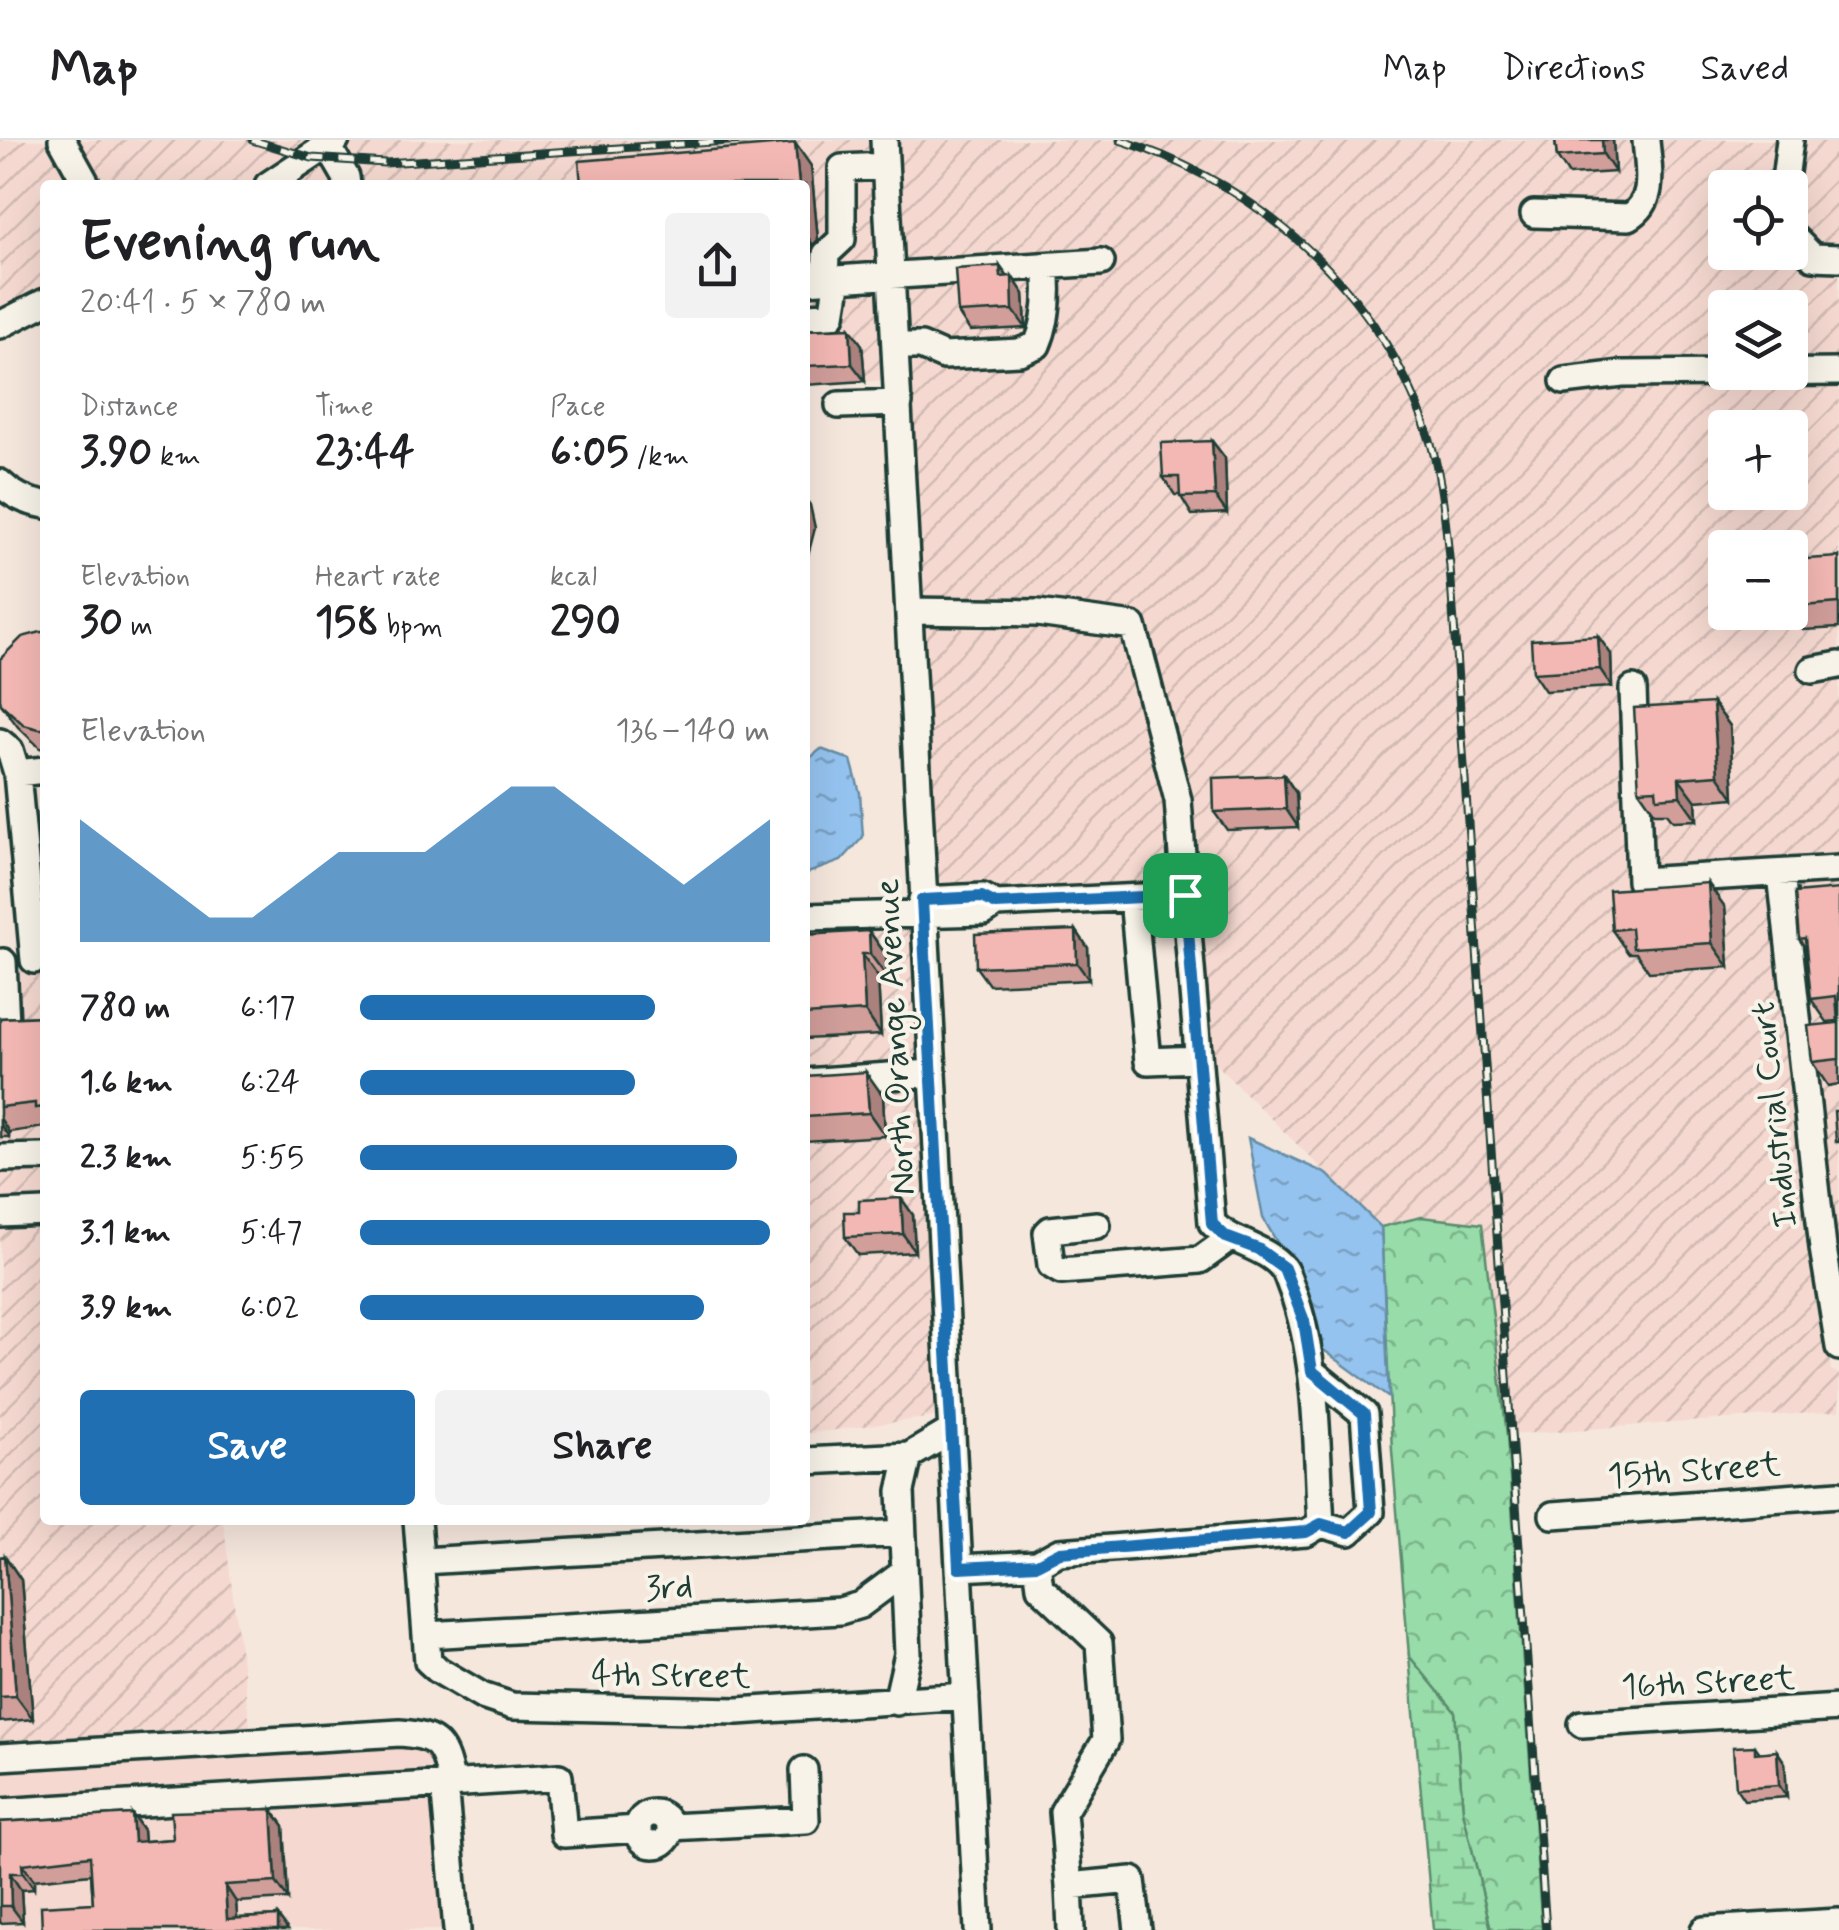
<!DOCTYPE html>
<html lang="en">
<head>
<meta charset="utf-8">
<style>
  body { margin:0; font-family:Mynerve,sans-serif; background:#f2f2f2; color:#202124; height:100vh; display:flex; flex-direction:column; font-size:38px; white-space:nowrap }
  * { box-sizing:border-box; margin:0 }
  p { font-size:32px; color:#757577 }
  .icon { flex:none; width:55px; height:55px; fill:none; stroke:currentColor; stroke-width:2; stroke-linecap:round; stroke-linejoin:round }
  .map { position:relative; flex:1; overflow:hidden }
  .side { position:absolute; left:40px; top:40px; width:770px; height:1345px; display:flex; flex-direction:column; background:#fff; border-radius:10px; box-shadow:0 10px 40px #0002 }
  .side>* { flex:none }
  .fabs { position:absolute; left:1708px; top:30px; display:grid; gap:20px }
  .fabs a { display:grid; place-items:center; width:100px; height:100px; border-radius:10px; background:#fff; box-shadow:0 10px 40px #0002; font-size:50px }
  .pin { position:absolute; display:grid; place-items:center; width:85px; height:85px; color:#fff; margin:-42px; border-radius:20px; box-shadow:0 5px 15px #0006 }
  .round { display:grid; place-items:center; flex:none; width:105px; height:105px; border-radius:10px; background:#f2f2f2 }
  .head { display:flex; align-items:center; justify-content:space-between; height:170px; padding:0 40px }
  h1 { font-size:55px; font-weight:700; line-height:75px }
  .metrics { display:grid; grid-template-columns:repeat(3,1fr); gap:15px; height:170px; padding:10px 40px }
  .metrics div { display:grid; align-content:center }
  .metrics b { font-size:42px; font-weight:700 }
  .metrics small { font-size:28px; font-weight:400 }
  .metrics p { font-size:28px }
  .chart { height:280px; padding:20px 40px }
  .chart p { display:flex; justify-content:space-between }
  .chart svg { width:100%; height:180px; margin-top:10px; fill:#1f6fb2; opacity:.7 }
  .cta { display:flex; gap:20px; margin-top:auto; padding:20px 40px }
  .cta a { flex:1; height:115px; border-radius:10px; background:#1f6fb2; color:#fff; font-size:40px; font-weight:700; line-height:115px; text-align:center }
  .cta a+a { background:#f2f2f2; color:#202124 }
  ul { padding:0 40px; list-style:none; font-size:32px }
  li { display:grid; grid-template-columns:160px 120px 1fr; align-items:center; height:75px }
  li i { height:25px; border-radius:12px; background:#1f6fb2 }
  header { display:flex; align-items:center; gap:60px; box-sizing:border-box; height:140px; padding:0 50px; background:#fff; border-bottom:2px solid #e0e0e0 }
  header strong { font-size:48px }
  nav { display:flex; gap:55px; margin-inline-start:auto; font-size:35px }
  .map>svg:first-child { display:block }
</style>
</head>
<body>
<header>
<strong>Map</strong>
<nav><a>Map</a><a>Directions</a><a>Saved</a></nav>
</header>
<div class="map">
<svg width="1839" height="1790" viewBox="0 0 1839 1790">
  <defs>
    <pattern id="industrial-furrows" width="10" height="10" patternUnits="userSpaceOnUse" patternTransform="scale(2.5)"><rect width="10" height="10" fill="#f5d9d0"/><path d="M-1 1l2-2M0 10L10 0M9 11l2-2" fill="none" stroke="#d2bbb3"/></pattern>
    <pattern id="forest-crowns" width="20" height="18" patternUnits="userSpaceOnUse" patternTransform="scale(2.5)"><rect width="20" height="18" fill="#97dca9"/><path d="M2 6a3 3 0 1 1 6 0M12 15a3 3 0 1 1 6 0" fill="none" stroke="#7bb48a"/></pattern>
    <pattern id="wetland-marsh" width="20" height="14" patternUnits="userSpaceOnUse" patternTransform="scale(2.5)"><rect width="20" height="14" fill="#97dca9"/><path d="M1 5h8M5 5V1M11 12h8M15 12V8" fill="none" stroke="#7bb48a"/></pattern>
    <pattern id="water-ripples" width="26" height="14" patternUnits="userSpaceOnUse" patternTransform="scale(2.5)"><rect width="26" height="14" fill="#95c3ef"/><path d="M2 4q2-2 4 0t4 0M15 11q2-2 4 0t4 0" fill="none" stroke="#79a0c2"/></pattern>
  </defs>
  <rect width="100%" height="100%" fill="#f6e7dd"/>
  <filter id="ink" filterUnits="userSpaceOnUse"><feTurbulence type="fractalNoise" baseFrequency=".01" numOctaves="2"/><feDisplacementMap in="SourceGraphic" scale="20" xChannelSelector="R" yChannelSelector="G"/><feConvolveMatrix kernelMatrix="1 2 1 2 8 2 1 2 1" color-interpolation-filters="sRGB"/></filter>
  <g filter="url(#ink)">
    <!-- built -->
    <path fill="#f5d9d0" d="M450 1599 453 1790H0V1618L254 1611Z"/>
    <!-- industrial -->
    <path fill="url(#industrial-furrows)" fill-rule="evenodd" d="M0 0H319L249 45H45V151L0 174Z
      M352 0H875L882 125 805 131V45H356L341 8Z
      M893 0H1839V719L1773 745 1831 1230 1839 1234V1271L1507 1295 1482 1084 1421 1077 1381 1087 1207 916 1198 734 931 766ZM1725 48H1790V112H1725ZM1725 168H1790V232H1725ZM1725 288H1790V352H1725ZM1725 408H1790V472H1725Z
      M326 20 338 45H287Z
      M883 145 888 240 805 246V151Z
      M1839 739V1148L1791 743Z
      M914 784 941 1276 805 1294V787Z
      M45 829V1380H223L252 1599 0 1618V832Z"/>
    <!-- forest -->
    <path fill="url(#forest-crowns)" stroke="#5b8c6e" stroke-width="2.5" d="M1421 1077 1482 1084 1507 1295 1542 1790H1491L1463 1671 1455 1572 1409 1516 1392 1311 1381 1087Z"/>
    <!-- wetland -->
    <path fill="url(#wetland-marsh)" stroke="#5b8c6e" stroke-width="2.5" d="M1409 1516 1455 1572 1463 1671 1491 1790H1433Z"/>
    <!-- water -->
    <path fill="url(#water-ripples)" stroke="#668da4" stroke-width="2.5" d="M821 609 851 620 860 653 863 697 841 721 805 734V622Z
      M1248 998 1327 1034 1381 1087 1389 1258 1317 1205 1285 1116 1263 1078Z"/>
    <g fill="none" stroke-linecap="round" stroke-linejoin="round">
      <!-- minor casing -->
      <g stroke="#1f3d34" stroke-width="32">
        <path id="minor" d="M62 0 87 45
          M884 0 978 1790
          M328 6 346 37 347 45
          M268 45 336 0
          M1784 48 1790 0
          M1534 74 1629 77C1657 61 1648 28 1646 0
          M1790 94 1813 117 1839 118
          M825 140 826 114 842 99V28L885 26
          M805 141 1101 122
          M805 176 832 175 838 139
          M0 185 45 162
          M896 206H921L944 216 1019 212 1037 205C1048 180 1049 153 1046 126
          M1564 241 1622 234 1839 232
          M839 265 899 263
          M0 343C13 356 27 362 45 365
          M909 471 1038 473 1133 486 1178 660 1185 755
          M1812 530 1839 525
          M1633 549 1640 741 1839 729
          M0 602 10 610 17 633 34 820
          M17 633 45 630
          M1781 734 1823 1108 1839 1207
          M1133 758 1148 921 1198 919
          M996 764 1185 755 1212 1083C1233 1104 1265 1106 1283 1128 1287 1133 1289 1142 1292 1149 1319 1223 1316 1306 1321 1384L1349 1392 1371 1372 1364 1274 1311 1231
          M805 777 984 772 996 764 983 757 922 760
          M3 822 6 884
          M805 942 931 933
          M0 1018 45 1017
          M0 1074 45 1072
          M1097 1085 1050 1090 1047 1093 1051 1125 1061 1131 1200 1120 1229 1099
          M805 1321 909 1316 951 1291
          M1553 1375 1839 1354
          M417 1380 428 1521 438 1530 482 1556 512 1566 738 1571 966 1556
          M422 1421 902 1393
          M1037 1424 1040 1447 1099 1503 1106 1600 1063 1672 1069 1746 1132 1740 1138 1790
          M959 1428 1037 1424 1059 1412 1306 1393 1321 1384
          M427 1495 840 1471 860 1465 903 1433
          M897 1562 908 1514 901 1351 909 1316
          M1582 1584 1839 1568
          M0 1617 400 1593C441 1596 443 1606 452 1643
          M444 1643 457 1790
          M0 1672 559 1637 564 1694 638 1689
          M638 1689a16 16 0 1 1 32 0a16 16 0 1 1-32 0Z
          M670 1687 806 1680 804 1630
          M1069 1746 1071 1790
          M1704 1790 1839 1782"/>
      </g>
      <!-- minor -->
      <use href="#minor" stroke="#f7f3e8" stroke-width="25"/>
      <!-- rail casing -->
      <g stroke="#1f3d34" stroke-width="9">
        <path id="rail" d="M252 0 312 18 385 23 744 0
          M1120 0C1267 47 1387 158 1432 307 1443 346 1446 388 1450 427L1546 1790"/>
      </g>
      <!-- rail -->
      <use href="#rail" stroke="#f7f3e8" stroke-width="5" stroke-dasharray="15" stroke-linecap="butt"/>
    </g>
    <!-- wall -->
    <path fill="#d19e9a" stroke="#1f3d34" stroke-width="2.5" d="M1555 0H1613L1615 32 1569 35 1557 17Z
      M811 26 818 100 813 105H805V45Z
      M1007 136 1024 154 1026 188 970 191 958 173Z
      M805 190 862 205 865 241 805 245Z
      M1212 301 1225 318 1227 373 1192 375 1180 355H1175L1163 337Z
      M1839 417V488L1803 490 1790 472V467Z
      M45 492V609L40 608 18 587 1 564Z
      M1611 514 1612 547 1545 551 1533 533Z
      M1713 563 1730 586 1734 658 1696 661 1697 680 1673 681 1667 673H1655L1639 650Z
      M1284 635 1296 653 1298 687 1227 690 1214 672Z
      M1839 749V944L1828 946 1812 922 1838 881 1827 882 1811 859 1806 809 1799 799Z
      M1725 767 1729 827 1649 832 1636 813H1628L1612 790Z
      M1076 790 1088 808 1089 840 989 845 976 827Z
      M869 791 886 815 887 837H878L881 895 805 899V795Z
      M45 876V987L9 992V997H0V878Z
      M805 936 883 956 885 996 805 1001Z
      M901 1058 913 1075 915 1112 858 1115 845 1097 859 1072Z
      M5 1416 21 1440 33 1579 0 1582V1417Z
      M1755 1606 1760 1613 1777 1611 1785 1623 1787 1657 1744 1660 1736 1648Z
      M272 1669 284 1686 288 1759 236 1762 237 1778 278 1776 288 1790H42L93 1763 91 1734 34 1740V1749L21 1750 23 1782 0 1783V1682L132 1674 143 1690 144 1701 173 1699Z"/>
    <!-- shaded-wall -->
    <path fill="#aa817d" stroke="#1f3d34" stroke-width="2.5" d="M1602 0H1613L1615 32 1603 14Z
      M795 3 811 26 818 100 813 105 805 93V45H799Z
      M1000 126 1012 143V136L1024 154 1026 188 1013 170 1001 137Z
      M850 188 862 205 865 241 852 224Z
      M1212 301 1225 318 1227 373 1215 356Z
      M805 358 810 365 815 388 807 419 805 422Z
      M1598 496 1611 514 1612 547 1600 529Z
      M1713 563 1730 586 1734 658 1718 635Z
      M1284 635 1296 653 1298 687 1286 669Z
      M1679 638 1696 661 1697 680 1680 656Z
      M1708 743 1725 767 1729 827 1712 803Z
      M1076 790 1088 808 1089 840 1077 823Z
      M869 791 886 815 887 837 870 814Z
      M862 814 878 837 881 895 865 871Z
      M866 932 883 956 885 996 869 973Z
      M0 978 9 992V997L0 984Z
      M901 1058 913 1075 915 1112 903 1094Z
      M805 1073 807 1077 808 1093 805 1089Z
      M5 1416 21 1440 33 1579 16 1556Z
      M1777 1611 1785 1623 1787 1657 1779 1645Z
      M272 1669 284 1686 288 1759 276 1742Z
      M132 1674 143 1690 145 1718 134 1702Z
      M22 1724 34 1740V1749L23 1733Z
      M10 1733 21 1750 23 1782 11 1766Z
      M225 1745 236 1762 238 1790 227 1779Z
      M278 1776 288 1790H278Z"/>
    <!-- building -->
    <path fill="#f3b8b3" stroke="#1f3d34" stroke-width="2.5" d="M1555 0H1602L1603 14 1557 17Z
      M795 3 799 45H581L579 21Z
      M1000 126 1001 137 1012 136 1013 170 958 173 955 129Z
      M850 188 852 224 805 226V190Z
      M1212 301 1215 356 1180 357 1179 337H1163L1161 303Z
      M1839 417V463L1790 467V420Z
      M41 492H45V589H39L24 585 1 564 0 559V519L22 497Z
      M1598 496 1600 529 1533 533 1531 500Z
      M1713 563 1718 635 1679 638 1680 656 1657 658 1656 649 1639 650 1634 568Z
      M1284 635 1286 669 1214 672 1213 638Z
      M1708 743 1712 803 1633 808 1631 788 1612 790 1609 750Z
      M1839 749V919L1812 922 1808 886 1838 883 1836 856 1811 859 1805 798 1799 799 1795 753Z
      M1076 790 1077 823 976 827 975 794Z
      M869 791 870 814H862L865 871 805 875V795Z
      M45 876V967L35 968V963L0 967V878Z
      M866 932 869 973 805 977V936Z
      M1834 971H1839V1002H1836Z
      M901 1058 903 1094 845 1097 844 1072H859V1060Z
      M5 1416 16 1556 0 1557V1417Z
      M1755 1606V1613L1777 1611 1779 1645 1736 1648 1733 1607Z
      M272 1669 276 1742 225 1745 227 1779 278 1776V1790H42L41 1766 93 1763 90 1716 22 1724 23 1733H10L11 1766H0V1682L132 1674 134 1702 173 1699 171 1672Z"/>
  </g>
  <g fill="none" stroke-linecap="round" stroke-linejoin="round" filter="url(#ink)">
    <!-- route casing -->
    <g stroke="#fff" stroke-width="20">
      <path id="route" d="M1185 755 1212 1084 1226 1097 1258 1109 1284 1128 1304 1181 1312 1231 1364 1274 1371 1372 1349 1392 1321 1384 1306 1392 1060 1412 1037 1424 959 1428 922 760 982 757 996 764Z"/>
    </g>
    <!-- route -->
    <use href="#route" stroke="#1f6fb2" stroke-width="12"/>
  </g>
  <g text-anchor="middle" stroke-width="8" stroke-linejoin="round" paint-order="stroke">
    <!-- street labels -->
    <g font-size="35" fill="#1f3d34" stroke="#f7f3e8">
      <text transform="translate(894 897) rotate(-93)" y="12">North Orange Avenue</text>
      <text transform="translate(1773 975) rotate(-96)" y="12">Industrial Court</text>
      <text transform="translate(1694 1329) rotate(-4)" y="12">15th Street</text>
      <text transform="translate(669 1446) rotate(-3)" y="12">3rd</text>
      <text transform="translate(671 1534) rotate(1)" y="12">4th Street</text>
      <text transform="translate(1708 1541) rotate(-3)" y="12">16th Street</text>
    </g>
  </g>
</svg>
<div class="fabs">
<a><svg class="icon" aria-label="locate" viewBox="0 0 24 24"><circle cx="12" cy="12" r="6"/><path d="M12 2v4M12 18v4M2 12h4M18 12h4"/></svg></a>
<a><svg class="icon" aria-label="layers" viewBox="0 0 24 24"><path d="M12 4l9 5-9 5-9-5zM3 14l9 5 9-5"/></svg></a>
<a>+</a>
<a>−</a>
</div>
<div class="pin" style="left:1185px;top:755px;background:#1e9e55"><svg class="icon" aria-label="arrive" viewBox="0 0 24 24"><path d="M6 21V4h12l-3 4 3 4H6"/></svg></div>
<section class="side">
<div class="head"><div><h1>Evening run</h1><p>20:41 · 5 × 780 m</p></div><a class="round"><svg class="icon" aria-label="share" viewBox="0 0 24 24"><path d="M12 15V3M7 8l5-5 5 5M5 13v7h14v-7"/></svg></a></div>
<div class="metrics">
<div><p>Distance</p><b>3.90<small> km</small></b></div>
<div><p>Time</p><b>23:44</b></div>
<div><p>Pace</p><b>6:05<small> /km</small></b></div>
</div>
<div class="metrics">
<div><p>Elevation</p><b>30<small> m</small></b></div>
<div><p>Heart rate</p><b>158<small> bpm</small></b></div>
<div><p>kcal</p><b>290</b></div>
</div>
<div class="chart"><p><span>Elevation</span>136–140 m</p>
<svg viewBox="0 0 160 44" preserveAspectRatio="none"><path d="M0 44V14L10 22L20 30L30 38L40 38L50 30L60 22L70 22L80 22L90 14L100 6L110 6L120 14L130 22L140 30L150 22L160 14V44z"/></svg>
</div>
<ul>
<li><b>780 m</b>6:17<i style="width:72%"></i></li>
<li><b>1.6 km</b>6:24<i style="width:67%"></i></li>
<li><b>2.3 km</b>5:55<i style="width:92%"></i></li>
<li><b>3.1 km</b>5:47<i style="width:100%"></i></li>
<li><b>3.9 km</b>6:02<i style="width:84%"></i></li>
</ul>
<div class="cta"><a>Save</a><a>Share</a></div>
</section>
</div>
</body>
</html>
